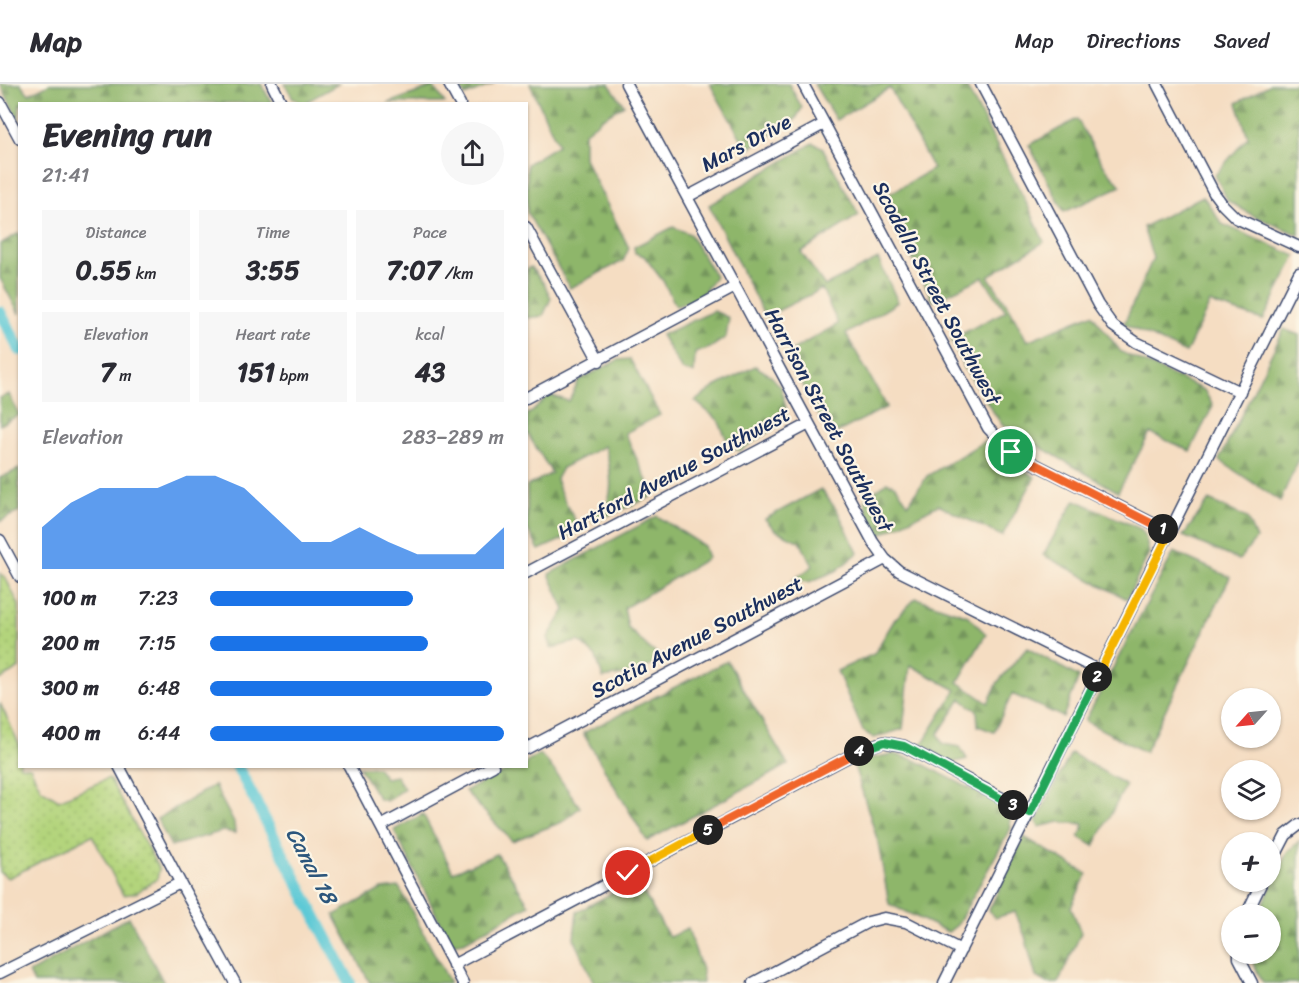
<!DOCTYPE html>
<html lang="en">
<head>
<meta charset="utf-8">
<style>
  body { margin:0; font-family:Sriracha,sans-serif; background:#f7f7f7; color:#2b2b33; height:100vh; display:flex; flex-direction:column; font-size:22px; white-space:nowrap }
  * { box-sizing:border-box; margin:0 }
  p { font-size:20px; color:#7c7c81 }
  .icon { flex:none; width:33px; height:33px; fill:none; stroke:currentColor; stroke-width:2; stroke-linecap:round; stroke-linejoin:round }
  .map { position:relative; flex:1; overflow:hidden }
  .sheet { position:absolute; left:18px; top:18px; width:510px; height:666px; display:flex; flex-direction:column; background:#fff; border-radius:0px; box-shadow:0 2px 4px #0004 }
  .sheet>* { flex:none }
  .needle { width:39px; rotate:243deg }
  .fabs { position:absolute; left:1221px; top:604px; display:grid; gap:12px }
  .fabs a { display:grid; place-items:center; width:60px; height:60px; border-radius:50%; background:#fff; box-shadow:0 2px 4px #0004; font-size:30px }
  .pin { position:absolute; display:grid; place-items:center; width:51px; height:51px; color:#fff; margin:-26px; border:3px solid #fff; border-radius:50%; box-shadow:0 2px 6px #0007 }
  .km { position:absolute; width:30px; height:30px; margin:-15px; border-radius:50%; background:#222; color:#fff; font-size:16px; line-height:30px; text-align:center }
  .round { display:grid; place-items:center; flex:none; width:63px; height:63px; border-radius:32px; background:#f7f7f7 }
  .overview { display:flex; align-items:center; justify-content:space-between; height:102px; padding:0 24px }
  h1 { font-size:33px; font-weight:700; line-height:45px }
  .figures { display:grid; grid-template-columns:repeat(3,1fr); gap:9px; height:102px; padding:6px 24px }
  .figures div { display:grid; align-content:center; border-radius:0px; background:#f7f7f7; text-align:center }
  .figures b { font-size:26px; font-weight:700 }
  .figures small { font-size:16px; font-weight:400 }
  .figures p { font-size:16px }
  .chart { height:168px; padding:12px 24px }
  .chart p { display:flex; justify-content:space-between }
  .chart svg { width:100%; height:108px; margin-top:6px; fill:#1a73e8; opacity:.7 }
  ul { padding:0 24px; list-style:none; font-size:20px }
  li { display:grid; grid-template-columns:96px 72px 1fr; align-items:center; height:45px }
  li i { height:15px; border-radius:8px; background:#1a73e8 }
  header { display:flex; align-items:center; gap:36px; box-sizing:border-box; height:84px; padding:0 30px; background:#fff; border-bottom:2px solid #e1e1e2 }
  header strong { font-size:28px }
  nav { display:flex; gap:33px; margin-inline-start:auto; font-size:21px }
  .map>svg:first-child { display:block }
</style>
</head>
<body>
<header>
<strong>Map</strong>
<nav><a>Map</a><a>Directions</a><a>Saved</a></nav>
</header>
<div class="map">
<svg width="1299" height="899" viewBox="0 0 1299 899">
  <defs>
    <pattern id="grass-dots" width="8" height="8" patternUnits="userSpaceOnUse" patternTransform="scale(1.5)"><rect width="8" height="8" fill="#b3d47b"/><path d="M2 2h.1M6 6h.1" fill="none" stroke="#99b66d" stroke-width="1.8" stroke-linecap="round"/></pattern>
    <pattern id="forest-firs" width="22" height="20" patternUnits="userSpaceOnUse" patternTransform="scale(1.5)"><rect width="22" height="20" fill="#8eb66b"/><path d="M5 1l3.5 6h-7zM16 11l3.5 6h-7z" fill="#73945b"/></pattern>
  </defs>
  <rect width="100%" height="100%" fill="#fcf5e5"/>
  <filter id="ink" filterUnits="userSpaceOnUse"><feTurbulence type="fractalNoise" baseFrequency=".0167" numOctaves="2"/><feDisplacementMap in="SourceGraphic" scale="12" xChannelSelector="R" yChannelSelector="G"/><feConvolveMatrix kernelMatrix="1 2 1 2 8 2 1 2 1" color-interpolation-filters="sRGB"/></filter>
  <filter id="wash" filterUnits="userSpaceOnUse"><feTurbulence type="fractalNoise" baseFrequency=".008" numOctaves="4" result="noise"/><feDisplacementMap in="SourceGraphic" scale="24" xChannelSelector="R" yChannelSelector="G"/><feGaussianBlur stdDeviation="1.35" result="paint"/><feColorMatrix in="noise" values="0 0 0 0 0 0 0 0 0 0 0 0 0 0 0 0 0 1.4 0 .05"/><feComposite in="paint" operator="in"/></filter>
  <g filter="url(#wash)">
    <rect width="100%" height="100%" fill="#f5ddc2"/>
    <!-- grass -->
    <path fill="url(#grass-dots)" stroke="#67826c" stroke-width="1.5" d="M0 489 5 493 19 521V584L0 596Z
      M0 619 19 660 20 682 30 683 41 705 59 716 109 694 159 785 157 795 136 809 123 811 92 751 8 794 0 788Z"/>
    <!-- forest -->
    <path fill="url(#forest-firs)" stroke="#547264" stroke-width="1.5" d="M0 0H21L29 10 49 0H261L272 19 20 20 19 36Z
      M285 0H338L303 20 293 14Z
      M459 0H494L465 12Z
      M530 0H609L624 21 604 33 584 49V74L629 164 623 177 570 204 527 128V80L558 61Z
      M710 0H789L802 24 795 36 747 65Z
      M814 0H965L1030 126 1044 158 988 192 1010 225 1027 257 1092 230 1121 268 1204 306 1213 322 1190 367 1150 349 1118 408 1002 341 963 282 951 255 1006 227 983 193 933 217 882 114 933 85 890 4 836 36Z
      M1270 0H1299V151L1252 131 1228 117 1215 91 1248 53 1237 19Z
      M433 3 439 10 445 19H388Z
      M1077 35 1104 82 1121 102 1064 128 1029 61Z
      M813 59 822 63 859 131 801 168 825 202 878 175 898 218 846 250 887 323 830 352 789 275V268L838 240 822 205 765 233 709 121Z
      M1203 112 1222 140 1296 172 1263 236 1210 219 1186 269 1124 240 1153 174 1143 143Z
      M673 143 690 150 715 192C704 211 697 216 676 222L663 197 644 172 635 169 634 163Z
      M19 149V230L0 194V160Z
      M531 183 544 200 551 214 543 232 527 234V185Z
      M714 227 729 234 726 253 710 264 695 269 694 289 682 286 661 251Z
      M1284 245 1299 251V375L1280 417 1219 376Z
      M630 275 660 331 625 349 652 408 651 413 593 438 590 432C594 429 603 425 606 420 615 408 609 375 604 362L562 384 556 395 561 410 581 447 539 466 527 444V402L552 389 527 349V330L532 328 549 311 569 317 579 296 618 276Z
      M755 282 770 291 781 303 787 328 779 341 740 367 730 363 718 336 695 317 715 303Z
      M9 310 19 331 0 341V314Z
      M985 357 999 372 1035 393 1002 452 938 421 880 451 868 433 865 415 887 398 896 402 908 420 927 392Z
      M19 385V427L1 437 0 435V394Z
      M821 405 838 428 858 469 836 487 809 498 793 496 813 482 800 458 775 446 765 435Z
      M1075 416 1141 445 1145 451 1149 469 1127 515 1043 471Z
      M1209 416 1247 434 1256 455 1239 476 1183 452Z
      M657 432 704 462 708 474 624 524 628 544 650 565 666 576 629 590 603 594 596 573 579 557 551 564 548 553 565 526 549 490Z
      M1174 468 1230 493 1145 668 1085 637Z
      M916 514 968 532 986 550 958 598 988 619 998 598 1027 564 1079 593 1063 633 1012 610 994 648 978 642 977 627 961 615 938 650 943 660 960 663 967 675 951 679 922 660 956 606 910 581 903 645 874 654 863 647 837 587 874 570 895 535Z
      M727 577 788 681 647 757 583 649Z
      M1071 669 1126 701 1094 762 1079 753 1084 740 1059 738 1039 743 1036 738Z
      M540 670 550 681 580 723 562 738 512 757 465 707 515 683 526 682 527 677Z
      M894 670 915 676 1000 720 1009 732 1011 744 957 841 948 848 889 820 878 758 854 681 871 674Z
      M359 683H377L385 694 396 692 404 704 387 717 379 715Z
      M214 701 234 739 235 749 223 747 171 762 157 735Z
      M423 730 453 788 497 770 529 821 464 858 451 860 394 746Z
      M1024 753 1087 790 1071 823 1081 849 1058 899H1047L1036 893 1025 852 1015 828 995 834 989 826Z
      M1299 757V899H1263L1253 879V870H1270V831H1258L1287 769Z
      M636 796 669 853 688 845 702 886 703 899H594L574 854 577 828Z
      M399 803 450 899H370L334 831 382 805Z
      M129 833 164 899H34L29 889Z"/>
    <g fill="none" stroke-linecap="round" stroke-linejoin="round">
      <!-- canal -->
      <path stroke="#5dc9d6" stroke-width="12" d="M0 228 20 266
        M237 682 350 899"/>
    </g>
  </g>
  <g filter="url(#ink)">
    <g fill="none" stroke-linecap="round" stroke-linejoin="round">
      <!-- minor casing -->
      <g stroke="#3c496d" stroke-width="13">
        <path id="minor" d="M272 0 282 20
          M449 0 460 20
          M626 0 873 458 885 475 899 487 1100 587
          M803 0 988 344 1011 368 1170 448
          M981 0 1098 221 1113 242 1136 258 1240 308
          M1157 0 1214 109 1223 121 1236 134 1299 163
          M0 18 20 55
          M687 113 824 40
          M526 143 599 277
          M526 314 735 203
          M0 456 20 493
          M526 489 809 340
          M526 665 885 475
          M119 682 182 802 235 899
          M349 682 463 899
          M381 742 493 682
          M1270 782 1286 751 1299 741
          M1246 831 1262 798
          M1239 870V874L1252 899
          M453 881 861 666 883 658 904 662 1030 729
          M0 889 180 799
          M753 899 868 838 884 834 906 838 961 866
          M944 899 1299 189"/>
      </g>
      <!-- minor -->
      <use href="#minor" stroke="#fff" stroke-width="10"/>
    </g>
  </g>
  <g fill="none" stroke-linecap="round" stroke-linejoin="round" filter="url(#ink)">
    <!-- split-1 casing -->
    <g stroke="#fff" stroke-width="12">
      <path id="split-1" d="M1011 368 1163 445"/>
    </g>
    <!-- split-2 casing -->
    <g stroke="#fff" stroke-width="12">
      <path id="split-2" d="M1097 593 1170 448 1163 445"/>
    </g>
    <!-- split-3 casing -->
    <g stroke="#fff" stroke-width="12">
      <path id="split-3" d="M1013 721 1030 729 1097 593"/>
    </g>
    <!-- split-4 casing -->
    <g stroke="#fff" stroke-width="12">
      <path id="split-4" d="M859 667 884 658 904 662 1013 721"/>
    </g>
    <!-- split-5 casing -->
    <g stroke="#fff" stroke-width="12">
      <path id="split-5" d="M708 746 859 667"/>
    </g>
    <!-- split-6 casing -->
    <g stroke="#fff" stroke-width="12">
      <path id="split-6" d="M628 789 708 746"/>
    </g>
    <!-- split-1 -->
    <use href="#split-1" stroke="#f0652b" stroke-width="8"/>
    <!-- split-2 -->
    <use href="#split-2" stroke="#f5b400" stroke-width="8"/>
    <!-- split-3 -->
    <use href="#split-3" stroke="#22a559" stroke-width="8"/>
    <!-- split-4 -->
    <use href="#split-4" stroke="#22a559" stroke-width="8"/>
    <!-- split-5 -->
    <use href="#split-5" stroke="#f0652b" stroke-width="8"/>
    <!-- split-6 -->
    <use href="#split-6" stroke="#f5b400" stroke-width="8"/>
  </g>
  <g text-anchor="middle" stroke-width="4.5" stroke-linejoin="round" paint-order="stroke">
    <!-- street labels -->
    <g font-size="21" fill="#1b2f5e" stroke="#fcf5e5">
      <text transform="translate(746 59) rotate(-28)" y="7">Mars Drive</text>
      <text transform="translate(937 209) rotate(62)" y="7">Scodella Street Southwest</text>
      <text transform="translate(829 336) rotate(62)" y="7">Harrison Street Southwest</text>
      <text transform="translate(674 389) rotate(-28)" y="7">Hartford Avenue Southwest</text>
      <text transform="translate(697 553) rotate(-28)" y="7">Scotia Avenue Southwest</text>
    </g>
    <!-- water labels -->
    <g font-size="22" font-style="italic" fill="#2c567c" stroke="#fcf5e5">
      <text transform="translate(312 781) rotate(62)" y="8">Canal 18</text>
    </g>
  </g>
</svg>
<div class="fabs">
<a><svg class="needle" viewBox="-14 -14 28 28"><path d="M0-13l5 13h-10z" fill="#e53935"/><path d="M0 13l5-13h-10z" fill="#7c7c81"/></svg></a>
<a><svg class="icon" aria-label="layers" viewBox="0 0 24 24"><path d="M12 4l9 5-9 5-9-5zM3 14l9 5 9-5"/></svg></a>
<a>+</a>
<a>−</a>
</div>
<div class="pin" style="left:1011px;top:368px;background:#1e9e55"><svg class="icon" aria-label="arrive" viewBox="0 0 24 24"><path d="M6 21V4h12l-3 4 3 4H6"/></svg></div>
<div class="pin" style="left:628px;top:789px;background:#d93025"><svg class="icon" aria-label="check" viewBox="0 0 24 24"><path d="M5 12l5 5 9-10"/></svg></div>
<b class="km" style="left:1163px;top:445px">1</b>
<b class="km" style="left:1097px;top:593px">2</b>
<b class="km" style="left:1013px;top:721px">3</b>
<b class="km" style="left:859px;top:667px">4</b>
<b class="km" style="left:708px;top:746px">5</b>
<section class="sheet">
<div class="overview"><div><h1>Evening run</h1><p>21:41</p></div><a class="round"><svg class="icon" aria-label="share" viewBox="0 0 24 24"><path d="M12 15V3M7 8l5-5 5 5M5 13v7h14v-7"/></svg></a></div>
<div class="figures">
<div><p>Distance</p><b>0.55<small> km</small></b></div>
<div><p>Time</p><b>3:55</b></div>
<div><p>Pace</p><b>7:07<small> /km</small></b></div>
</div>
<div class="figures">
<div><p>Elevation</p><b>7<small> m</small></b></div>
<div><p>Heart rate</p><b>151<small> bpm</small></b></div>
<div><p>kcal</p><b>43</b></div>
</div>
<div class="chart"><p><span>Elevation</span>283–289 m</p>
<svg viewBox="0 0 160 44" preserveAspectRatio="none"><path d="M0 44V27L10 17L20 11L30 11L40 11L50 6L60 6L70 11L80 22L90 33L100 33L110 27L120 33L130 38L140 38L150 38L160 27V44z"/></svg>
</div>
<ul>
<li><b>100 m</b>7:23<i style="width:69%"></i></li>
<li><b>200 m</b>7:15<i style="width:74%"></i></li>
<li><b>300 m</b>6:48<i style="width:96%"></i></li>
<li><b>400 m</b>6:44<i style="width:100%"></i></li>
</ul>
</section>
</div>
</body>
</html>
